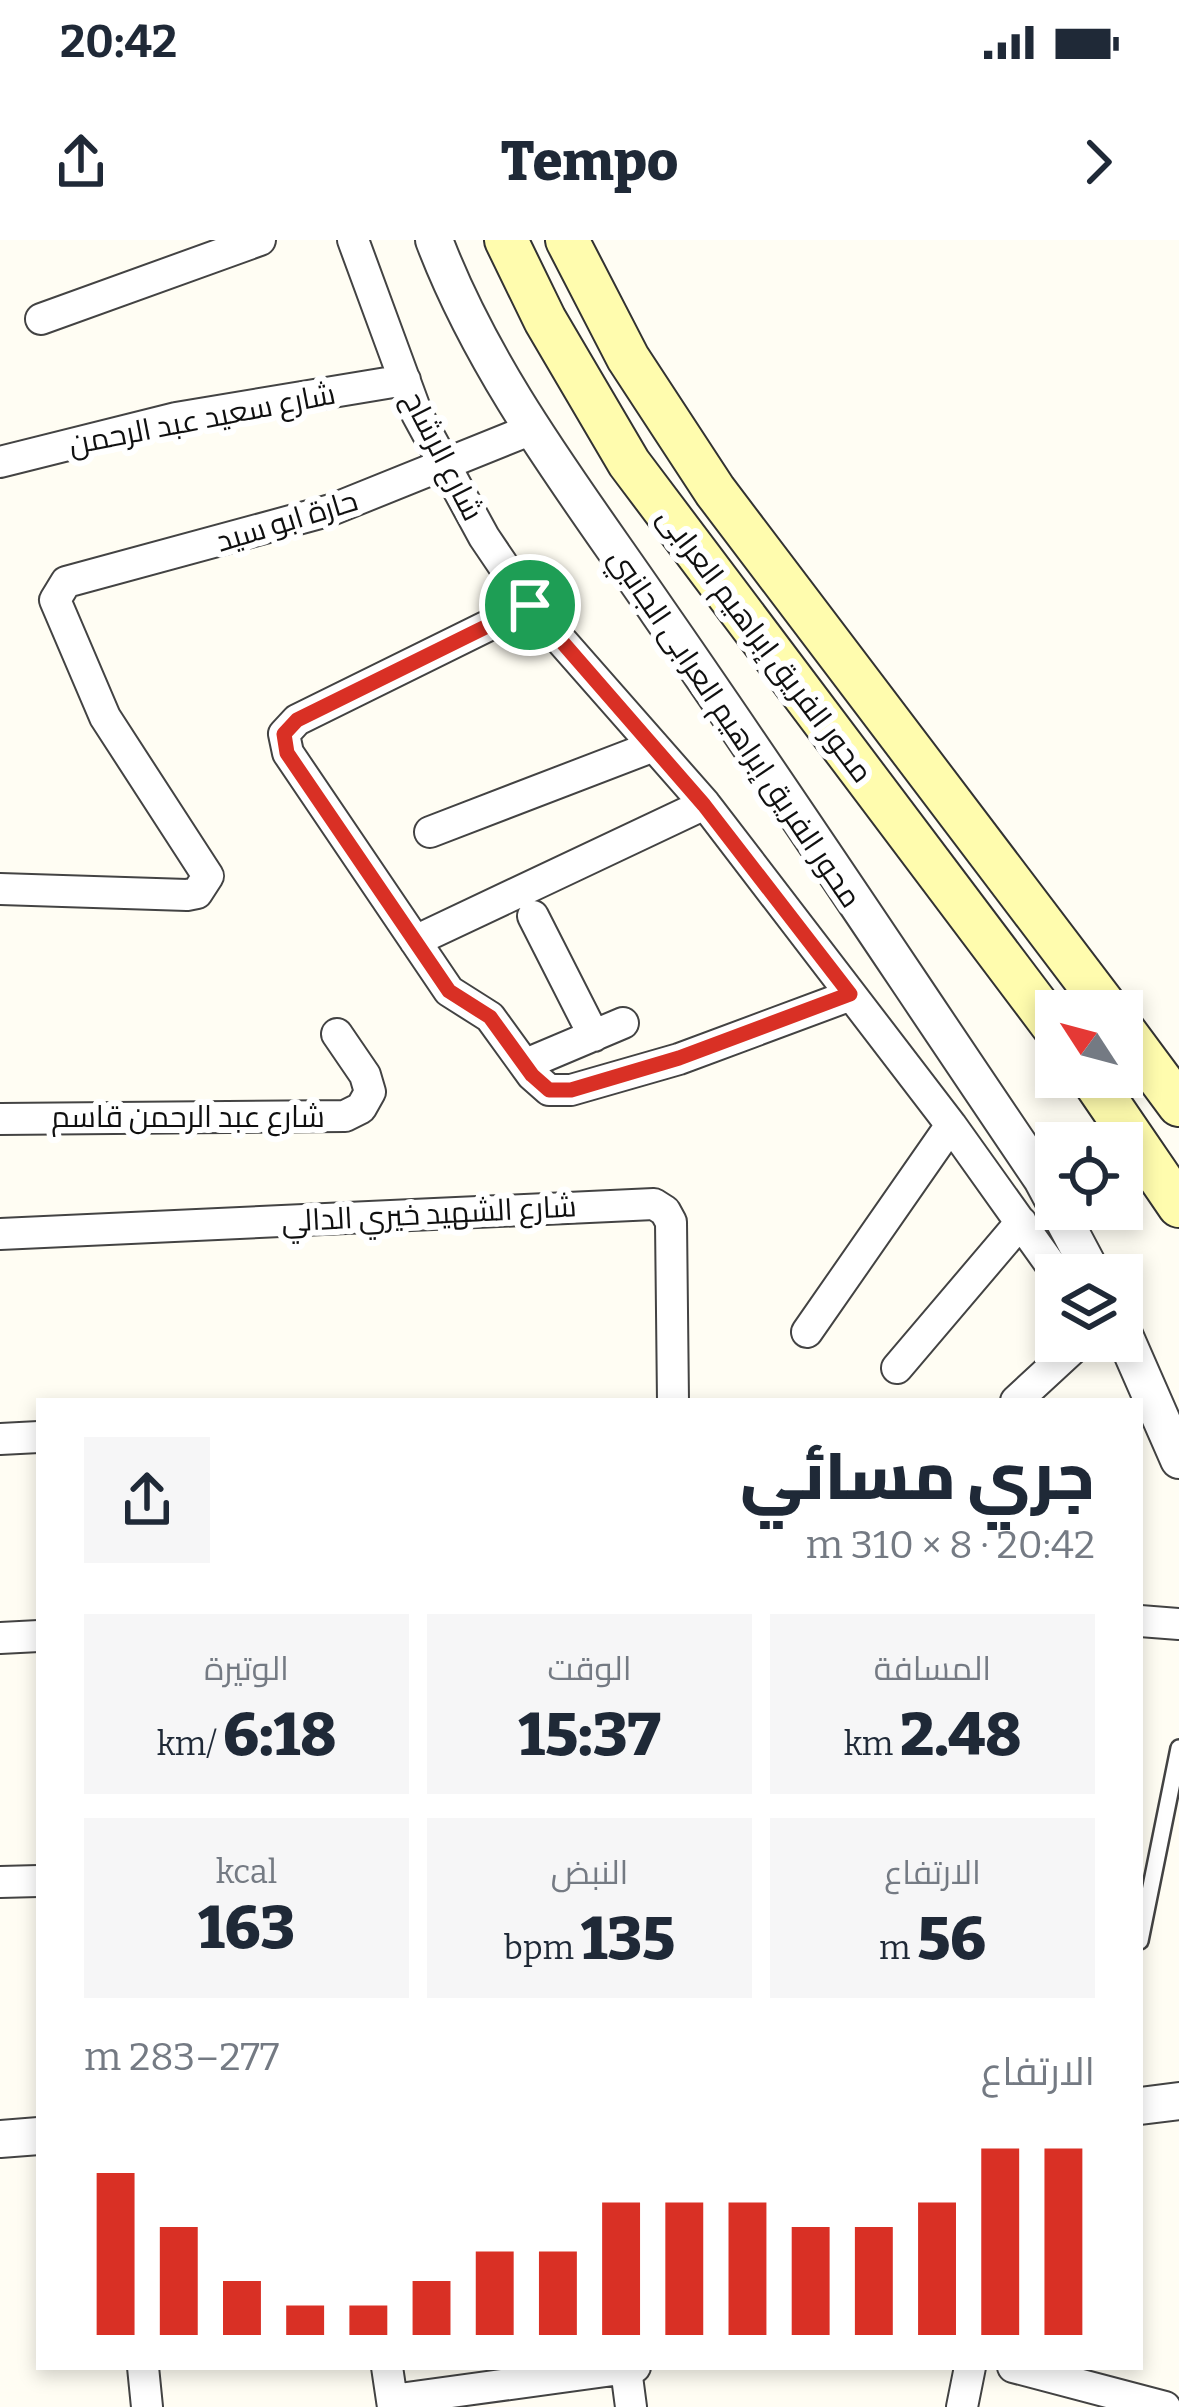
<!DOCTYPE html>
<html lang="ar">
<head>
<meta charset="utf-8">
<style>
  body { margin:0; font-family:Bitter,Cairo,serif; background:#f6f6f7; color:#1f2937; direction:rtl; height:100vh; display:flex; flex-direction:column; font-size:45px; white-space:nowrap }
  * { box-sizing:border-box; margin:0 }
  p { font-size:39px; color:#747a83 }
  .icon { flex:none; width:66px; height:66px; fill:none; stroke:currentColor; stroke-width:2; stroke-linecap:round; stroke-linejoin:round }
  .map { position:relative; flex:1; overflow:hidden; direction:ltr }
  .details { position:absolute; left:36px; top:1158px; width:1107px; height:972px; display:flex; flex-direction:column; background:#fff; border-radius:0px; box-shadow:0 6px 18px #0003; direction:rtl }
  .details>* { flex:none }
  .needle { width:78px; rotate:306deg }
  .fabs { position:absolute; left:1035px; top:750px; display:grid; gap:24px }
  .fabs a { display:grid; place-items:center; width:108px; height:108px; border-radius:0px; background:#fff; box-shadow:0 6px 18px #0003; font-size:60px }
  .pin { position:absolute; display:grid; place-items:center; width:102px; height:102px; color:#fff; margin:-51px; border:6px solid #fff; border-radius:50%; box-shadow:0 3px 12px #0007 }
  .round { display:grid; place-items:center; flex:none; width:126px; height:126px; border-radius:0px; background:#f6f6f7 }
  .headline { display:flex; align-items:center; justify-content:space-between; height:204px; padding:0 48px }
  h1 { font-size:66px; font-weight:800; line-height:90px }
  .figures { display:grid; grid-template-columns:repeat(3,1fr); gap:18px; height:204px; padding:12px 48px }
  .figures div { display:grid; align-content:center; border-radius:0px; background:#f6f6f7; text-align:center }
  .figures b { font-size:60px; font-weight:800 }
  .figures small { font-size:33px; font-weight:400 }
  .figures p { font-size:33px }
  .chart { height:336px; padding:24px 48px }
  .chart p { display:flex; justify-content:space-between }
  .chart svg { width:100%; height:216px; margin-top:12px; stroke:#d93025; stroke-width:6 }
  .status { display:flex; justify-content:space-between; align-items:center; height:84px; padding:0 60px; background:#fff; direction:ltr }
  .status svg { height:33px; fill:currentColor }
  header { display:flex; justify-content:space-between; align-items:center; height:156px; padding:0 48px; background:#fff; font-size:54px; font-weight:800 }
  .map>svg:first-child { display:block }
</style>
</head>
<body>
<div class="status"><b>20:42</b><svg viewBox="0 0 49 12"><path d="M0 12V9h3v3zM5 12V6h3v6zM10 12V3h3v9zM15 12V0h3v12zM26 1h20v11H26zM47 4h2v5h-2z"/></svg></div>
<header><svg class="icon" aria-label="forward" viewBox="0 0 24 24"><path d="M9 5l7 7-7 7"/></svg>Tempo<svg class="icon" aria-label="share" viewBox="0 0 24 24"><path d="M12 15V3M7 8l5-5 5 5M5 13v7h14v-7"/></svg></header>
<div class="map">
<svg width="1179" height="2167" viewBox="0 0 1179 2167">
  <rect width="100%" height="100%" fill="#fffdf3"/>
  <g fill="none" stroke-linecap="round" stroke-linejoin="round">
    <!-- service casing -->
    <g stroke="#434343" stroke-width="20">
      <path id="service" d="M1140 1701 1179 1508"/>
    </g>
    <!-- minor casing -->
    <g stroke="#434343" stroke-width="34">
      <path id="minor" d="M353 0 417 174 484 297 530 365 705 564 951 885 1058 1035
        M41 79 260 0
        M0 222 176 178 405 140
        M530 365 297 480 284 494 288 513 449 751 490 777 532 835 549 850H571L679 819 851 755
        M430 592 654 506
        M0 649 187 655 197 653 208 636 105 477 55 360 66 342 331 270 532 189
        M533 676 594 796
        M415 701 705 564
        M526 824 623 783
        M0 879 345 876 361 868 370 852 365 835 337 794
        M0 994 654 964 665 971 671 982 673 1161
        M807 1092 951 885
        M897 1128 1021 982
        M1016 1161 1081 1101
        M0 1199 39 1197
        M1140 1381 1179 1384
        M0 1398 39 1396
        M0 1642 39 1641
        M143 2127 147 2167
        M387 2127 393 2167
        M1013 2127 1165 2167
        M626 2129 631 2167
        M392 2160 635 2127
        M962 2167 970 2127"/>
    </g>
    <!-- tertiary casing -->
    <g stroke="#434343" stroke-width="40">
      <path id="tertiary" d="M434 0C486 137 577 253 659 373 789 560 914 750 1042 939L1056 965
        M1058 969 1093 1035
        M1122 1090 1179 1220
        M1140 1866 1179 1861
        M0 1899 39 1896"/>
    </g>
    <!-- secondary casing -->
    <g stroke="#323232" stroke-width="46">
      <path id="secondary" d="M506 0 545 80 629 223 1056 790
        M567 0 628 118 715 251 1109 771
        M1122 788 1179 865
        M1091 837 1179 966"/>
    </g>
    <!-- service -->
    <use href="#service" stroke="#fff" stroke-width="15"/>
    <!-- minor -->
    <use href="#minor" stroke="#fff" stroke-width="30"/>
    <!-- tertiary -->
    <use href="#tertiary" stroke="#fff" stroke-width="36"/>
    <!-- secondary -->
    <use href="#secondary" stroke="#fffcae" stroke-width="42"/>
  </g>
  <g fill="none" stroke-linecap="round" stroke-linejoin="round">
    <!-- route casing -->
    <g stroke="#fff" stroke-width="24">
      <path id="route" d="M530 365 704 565 850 754 679 818 571 850H549L532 835 490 777 449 751 287 513 284 494 297 480Z"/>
    </g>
    <!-- route -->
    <use href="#route" stroke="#d93025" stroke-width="15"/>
  </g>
  <g text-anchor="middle" stroke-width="12" stroke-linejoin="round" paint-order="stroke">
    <!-- street labels -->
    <g font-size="30" fill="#101010" stroke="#fff">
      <text transform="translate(202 179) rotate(-11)" y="10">شارع سعيد عبد الرحمن</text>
      <text transform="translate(443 216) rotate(63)" y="10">شارع الرشاح</text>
      <text transform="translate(287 281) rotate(-17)" y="10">حارة ابو سيد</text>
      <text transform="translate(765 405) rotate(53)" y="10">محور الفريق إبراهيم العرابى</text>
      <text transform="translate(735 488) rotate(56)" y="10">محور الفريق إبراهيم العرابى الجانبي</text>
      <text x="188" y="887">شارع عبد الرحمن قاسم</text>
      <text transform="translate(429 974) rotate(-3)" y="10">شارع الشهيد خيري الدالي</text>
    </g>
  </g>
</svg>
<div class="fabs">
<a><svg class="needle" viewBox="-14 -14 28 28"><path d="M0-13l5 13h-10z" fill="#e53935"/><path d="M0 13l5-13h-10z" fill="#747a83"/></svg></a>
<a><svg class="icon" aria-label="locate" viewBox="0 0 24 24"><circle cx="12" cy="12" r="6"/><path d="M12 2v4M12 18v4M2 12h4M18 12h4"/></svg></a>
<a><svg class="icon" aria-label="layers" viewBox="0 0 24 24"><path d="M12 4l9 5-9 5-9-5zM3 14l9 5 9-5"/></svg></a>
</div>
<div class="pin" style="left:530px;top:365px;background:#1e9e55"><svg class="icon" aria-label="arrive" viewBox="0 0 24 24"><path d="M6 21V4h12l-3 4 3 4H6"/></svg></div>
<section class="details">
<div class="headline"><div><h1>جري مسائي</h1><p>20:42 · 8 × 310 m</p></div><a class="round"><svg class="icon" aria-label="share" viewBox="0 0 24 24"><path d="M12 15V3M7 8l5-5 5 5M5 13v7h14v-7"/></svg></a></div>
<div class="figures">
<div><p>المسافة</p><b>2.48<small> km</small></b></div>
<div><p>الوقت</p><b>15:37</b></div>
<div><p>الوتيرة</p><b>6:18<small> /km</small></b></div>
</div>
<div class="figures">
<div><p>الارتفاع</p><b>56<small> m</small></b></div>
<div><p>النبض</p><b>135<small> bpm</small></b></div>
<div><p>kcal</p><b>163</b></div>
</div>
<div class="chart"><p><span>الارتفاع</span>277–283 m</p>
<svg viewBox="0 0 160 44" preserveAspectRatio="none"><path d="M5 44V11M15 44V22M25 44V33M35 44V38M45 44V38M55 44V33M65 44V27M75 44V27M85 44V17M95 44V17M105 44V17M115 44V22M125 44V22M135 44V17M145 44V6M155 44V6"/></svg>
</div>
</section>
</div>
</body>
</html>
